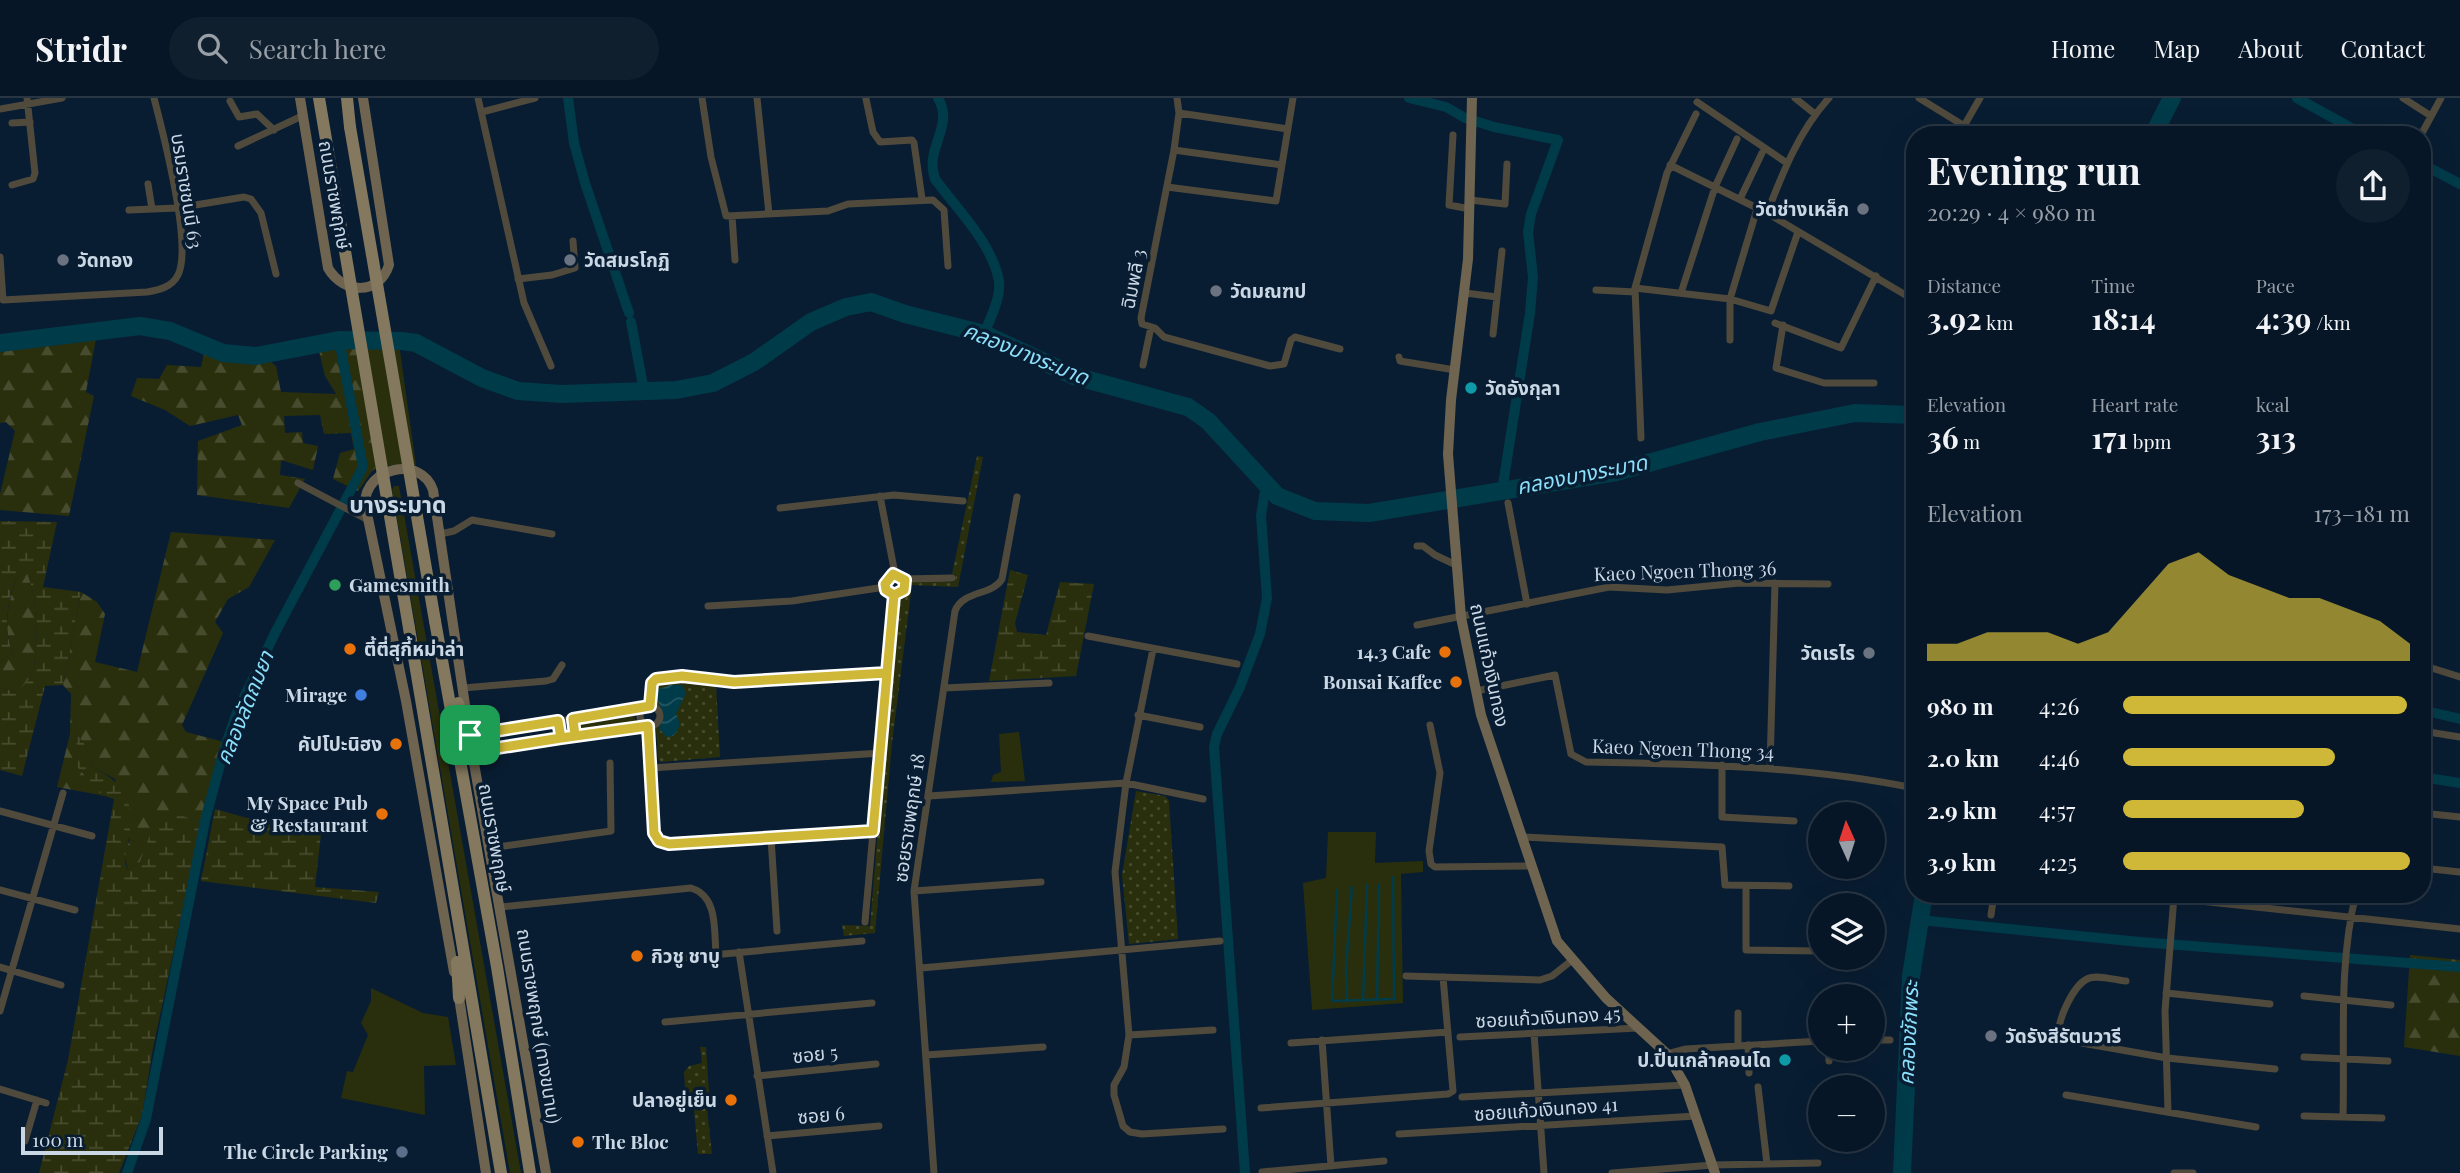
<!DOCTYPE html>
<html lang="en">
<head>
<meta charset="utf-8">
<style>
  body { margin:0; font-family:"Playfair Display","Noto Sans Thai",serif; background:#101f2e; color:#f1f3f6; height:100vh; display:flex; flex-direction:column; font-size:26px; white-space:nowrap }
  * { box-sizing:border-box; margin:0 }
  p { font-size:23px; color:#989fa7 }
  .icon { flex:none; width:38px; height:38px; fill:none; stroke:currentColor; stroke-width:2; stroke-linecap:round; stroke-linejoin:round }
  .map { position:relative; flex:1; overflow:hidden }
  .sheet { position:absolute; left:1906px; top:28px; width:525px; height:777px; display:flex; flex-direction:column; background:#071626; border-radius:28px; box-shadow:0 7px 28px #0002,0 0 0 2px #283543 }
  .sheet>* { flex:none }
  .needle { width:46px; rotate:357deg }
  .buttons { position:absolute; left:1808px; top:704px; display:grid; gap:14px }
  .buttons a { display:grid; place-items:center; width:77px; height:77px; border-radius:50%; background:#071626; box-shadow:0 7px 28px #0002,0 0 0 2px #283543; font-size:35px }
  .scale { position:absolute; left:21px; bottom:18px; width:142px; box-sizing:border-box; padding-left:7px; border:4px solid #cad7e5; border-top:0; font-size:19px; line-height:24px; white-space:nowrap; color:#cad7e5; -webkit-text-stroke:5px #091d32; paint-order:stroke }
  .pin { position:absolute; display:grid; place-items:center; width:60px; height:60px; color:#fff; margin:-30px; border-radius:14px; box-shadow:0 4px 10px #0006 }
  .round { display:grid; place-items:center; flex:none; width:74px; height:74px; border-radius:37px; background:#101f2e }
  .summary { display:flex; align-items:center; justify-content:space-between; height:119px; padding:0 21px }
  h1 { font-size:38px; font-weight:700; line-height:52px }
  .metrics { display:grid; grid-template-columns:repeat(3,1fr); gap:10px; height:119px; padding:7px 21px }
  .metrics div { display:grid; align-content:center }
  .metrics b { font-size:30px; font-weight:700 }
  .metrics small { font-size:19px; font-weight:400 }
  .metrics p { font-size:19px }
  .chart { height:196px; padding:14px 21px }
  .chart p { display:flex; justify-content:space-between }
  .chart svg { width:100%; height:126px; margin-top:7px; fill:#cfb837; opacity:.7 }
  ul { padding:0 21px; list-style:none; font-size:23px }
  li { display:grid; grid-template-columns:112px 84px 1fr; align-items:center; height:52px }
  li i { height:18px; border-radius:9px; background:#cfb837 }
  header { display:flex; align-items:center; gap:42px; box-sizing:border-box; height:98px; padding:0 35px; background:#071626; border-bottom:2px solid #283543 }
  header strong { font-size:33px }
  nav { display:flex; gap:38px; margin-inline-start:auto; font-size:24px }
  .search { width:490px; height:63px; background:#101f2e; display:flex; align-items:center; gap:18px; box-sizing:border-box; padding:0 24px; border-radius:38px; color:#989fa7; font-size:26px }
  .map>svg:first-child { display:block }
</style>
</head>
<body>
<header>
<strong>Stridr</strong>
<div class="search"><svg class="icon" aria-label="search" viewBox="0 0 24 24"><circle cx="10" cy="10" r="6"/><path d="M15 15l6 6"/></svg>Search here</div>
<nav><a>Home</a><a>Map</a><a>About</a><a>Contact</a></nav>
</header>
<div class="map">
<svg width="2460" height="1075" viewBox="0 0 2460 1075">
  <defs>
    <pattern id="forest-firs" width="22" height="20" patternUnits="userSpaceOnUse" patternTransform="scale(1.75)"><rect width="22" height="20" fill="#292f0c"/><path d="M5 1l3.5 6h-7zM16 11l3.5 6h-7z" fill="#474c2f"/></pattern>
    <pattern id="wetland-marsh" width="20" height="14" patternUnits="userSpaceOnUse" patternTransform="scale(1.75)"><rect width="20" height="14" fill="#292f0c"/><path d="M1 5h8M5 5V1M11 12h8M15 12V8" fill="none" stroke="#474c2f"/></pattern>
    <pattern id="park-dots" width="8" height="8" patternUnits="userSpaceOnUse" patternTransform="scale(1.75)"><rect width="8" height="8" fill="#292f0c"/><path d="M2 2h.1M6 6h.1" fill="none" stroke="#474c2f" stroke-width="1.8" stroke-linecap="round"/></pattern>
    <pattern id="water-waves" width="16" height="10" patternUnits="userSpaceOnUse" patternTransform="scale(1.75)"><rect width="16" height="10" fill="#003b4a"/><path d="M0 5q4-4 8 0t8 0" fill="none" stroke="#245764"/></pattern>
  </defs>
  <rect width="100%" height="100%" fill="#091d32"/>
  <!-- grass -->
  <path fill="#292f0c" d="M399 246 416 367 379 368 356 247Z
    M394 388H399L521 1075H510L392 392Z
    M633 616 636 624 581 633 579 624Z
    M1019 634 1025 683 991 684 993 677 1001 674 999 636Z
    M1328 734H1376L1375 765 1423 763V774L1401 776 1403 905 1312 912 1303 785 1326 780Z
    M371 890 423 915 448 919 456 967 424 968 425 1017 341 1000 347 973 353 974 368 937 361 925 371 903Z"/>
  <!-- forest -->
  <path fill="url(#forest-firs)" d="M82 231 83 241H96L86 294 94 298 69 418 0 412V396L15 333 6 324 0 325V243Z
    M356 247 379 368 372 373 358 393 333 381 340 355 354 351 351 335 324 336 320 317 284 318 285 335 302 334 303 345 318 348 313 372 281 362 280 377 305 381 289 410 197 397 198 343 242 327 238 317 190 328 165 312 131 298 137 280 159 281 167 267 201 269 204 255 267 261 276 268 281 294 336 296 325 278 319 253Z
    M171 434 275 442 249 489 228 501 215 524 223 535 182 627 186 634 224 644 201 725 183 718H158L140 764 128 772 124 755 130 742 115 681 93 669 85 647 78 670 105 698 57 689 70 636 71 596 63 587 81 494 97 504 105 516 95 564 137 574Z
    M22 466C37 485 39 543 34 568 32 579 25 587 17 595L0 589V564L13 555C0 525 11 495 22 466Z
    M2410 857 2460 862V958L2404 949Z"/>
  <!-- wetland -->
  <path fill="url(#wetland-marsh)" d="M0 423 57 424 43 489 81 494 63 587 45 588 22 678 0 672V589L17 595C25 587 32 579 34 568 39 544 37 484 22 467 10 495 0 526 13 555L0 564Z
    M1010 472 1028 477 1015 525 1017 534 1046 537 1060 484 1094 486 1076 578 989 583Z
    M76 635 85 647 93 669C126 687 134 701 129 740 128 752 121 759 128 772L140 764 157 718 173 714 201 725 153 950 142 1017 119 1075H39L68 962 114 701 105 698 78 670Z
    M215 711 276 728V733L296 736 299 729 321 736 315 789 379 794 376 805 201 783Z"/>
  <!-- park -->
  <path fill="url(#park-dots)" d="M977 358 983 359 958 489 912 487 892 645 875 835 844 838 842 827 870 828 897 500 912 481 954 484 956 477 952 476Z
    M681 581 716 586 720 659 661 664 658 661 656 630 662 620 661 612 655 606 654 587 668 582Z
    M1136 693 1165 698 1169 703 1178 841 1129 846 1122 777Z
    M700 949H706L710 1010 707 1011 712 1056H698L694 1012 682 1011 680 990H685L684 974 689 968 702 965Z"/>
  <!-- water -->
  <path fill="url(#water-waves)" d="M670 587H682L686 595 676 616C681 625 680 631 673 638L667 639 659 631C667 610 657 611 657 592Z"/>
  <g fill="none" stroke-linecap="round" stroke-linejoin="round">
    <!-- stream -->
    <path stroke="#003b4a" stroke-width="2.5" d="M1337 792 1332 903 1394 901 1393 779
      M1363 902 1367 787
      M1377 902 1379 787
      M1347 903 1346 870 1352 789"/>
    <!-- canal -->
    <path stroke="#003b4a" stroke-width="10" d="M568 0 574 45 585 85 629 215
      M938 0C955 29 924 49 935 81 957 111 992 145 999 183 1001 200 990 221 984 236
      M1409 0 1446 9 1465 20 1494 29 1558 42 1531 116 1528 134 1533 179 1530 215 1502 393
      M2297 0 2364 37
      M2422 66 2460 86
      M631 224 644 293
      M2422 612 2460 621
      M2422 679 2460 685
      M1920 822 2140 844 2460 869
      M127 1075 146 1021 205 723 223 655 237 614 276 533 363 369 339 242
      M1245 1075 1214 649 1217 636 1240 589 1260 536 1267 500 1261 418 1266 386"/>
    <!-- river -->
    <path stroke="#003b4a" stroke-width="18" d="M2153 37 2172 0
      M0 245 140 228 170 233 223 255 256 258 339 242 402 243 416 245 482 280 518 293 562 296 676 292 713 285 754 264 811 224 846 209 871 204 905 216 984 236 1074 278 1188 309 1208 323 1277 398 1315 413 1369 415 1616 374 1760 334 1855 315 1914 317
      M1902 1075 1911 878 1924 796"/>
    <!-- street -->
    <path stroke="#504a3d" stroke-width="7" d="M478 0 524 205 551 268
      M702 0 711 59 726 118 828 113 848 106 933 102 944 112 948 168
      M757 0 769 116
      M1177 0 1179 15 1174 52 1141 220 1142 226 1155 230 1164 239 1270 268 1284 266 1291 242 1295 239 1340 251
      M1795 0 1815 16
      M1919 0 1979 37
      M2403 0 2431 18
      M866 1 873 34 880 44 912 42 914 45 922 101
      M230 3 239 19 257 16 274 32
      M1697 4 1787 65
      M0 11 62 0
      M482 14 535 0
      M1179 15 1288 31
      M12 25 30 24
      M1964 28 1980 0
      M1453 37 1449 107 1470 111
      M2421 37 2441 0
      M238 48 302 18
      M1174 52 1282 67
      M1670 67 1767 115 1914 202
      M148 86 152 111
      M12 87 33 81 35 75 27 0
      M1167 89 1276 103 1293 0
      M1740 101 1762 55
      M1470 102 1505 106 1507 66
      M129 112 177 110 244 99 251 101 261 115 276 176
      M1767 115C1783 74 1799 33 1829 0
      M732 118 735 162
      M0 159 3 202 147 194C159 192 172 189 178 177 193 147 163 35 154 0
      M518 181 552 177 575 170 573 143
      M1635 190 1730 201 1771 213 1798 134
      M1596 192 1635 194
      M1465 195 1497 199
      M1681 195 1715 89 1737 41
      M1775 225 1841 250 1876 178
      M1783 227 1776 270 1824 285H1874
      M1493 236 1502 153
      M1730 242V201L1757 111
      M1399 259 1400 263 1455 272
      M1143 267 1151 229
      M1641 340 1635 190 1667 75 1696 16
      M298 385 368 422
      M880 398 895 476
      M1508 405 1527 506
      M780 410 894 397 963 403
      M440 436 454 433 472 422 552 436
      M1417 448H1423L1435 457 1456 467
      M885 487a10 10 0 1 1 20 0a10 10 0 1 1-20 0Z
      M904 481 952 480
      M708 508 792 503 885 489
      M1417 527 1609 489 1667 492 1739 485 1828 486
      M1088 538 1237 566
      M2422 547V562
      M1153 551 1126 685 1115 774 1129 937 1124 969 1114 987V997L1123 1028 1130 1034 1142 1036 1223 1031
      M2422 567 2460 579
      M463 590 546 583 553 581 562 567
      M944 590 1049 585
      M1476 593 1555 577 1571 656 1586 664C1696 666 1806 668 1914 690
      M640 618a10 10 0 1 1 20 0a10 10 0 1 1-20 0Z
      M650 608 652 585 656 581 682 578 734 585 887 575
      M1138 617 1200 629
      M1430 627 1440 675 1429 753 1431 766 1435 769 1532 768
      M647 628 654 735 659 743 669 746 873 733
      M2422 633 2460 639
      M470 637 644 610
      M472 654 644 627
      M1722 667V719L1794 723
      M1770 669 1775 485
      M650 670 881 655
      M929 698 1126 685 1203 701
      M0 713 92 738
      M2422 715 2460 719
      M1524 739 1722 749 1725 787 1789 788
      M771 740 777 833
      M490 750 611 733 610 665
      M2422 770 2460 774
      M1746 788V852L1820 853
      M0 792 75 812
      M914 793 1041 784
      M2135 796 2460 831
      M501 809 691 790C718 798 714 832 716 856
      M1991 817 1994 796
      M865 824 894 497
      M739 854 773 1075
      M659 862 862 843
      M0 869 61 887
      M921 870 1220 843
      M1406 878 1540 882 1552 878 1571 863
      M2126 883C2115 882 2097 876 2087 881 2073 888 2057 922 2059 938L2065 942 2167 960 2275 971
      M2166 895 2270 906
      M2304 898 2391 907
      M0 913 63 695
      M1738 915V948
      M665 924 872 905
      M1534 935 1544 1075
      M1129 937 1213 932
      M1460 939 1638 930
      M1322 942 1331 1068
      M1872 942H1890
      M1291 945 1448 934
      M1748 947 1749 975
      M1829 950V963
      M1667 956 1686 951 1820 943
      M926 957 1043 949
      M2304 959 2388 963
      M757 978 876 966
      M1758 989 1767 1066
      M0 991 46 1005
      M2066 997 2256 1029
      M1462 999 1685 987
      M1261 1010 1448 996 1453 993 1443 879
      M2168 1014 2165 913 2174 798
      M2343 1017C2345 945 2338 867 2356 796
      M2304 1018 2382 1020
      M1399 1036 1696 1018
      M767 1038 879 1028
      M25 1043 37 1002
      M1262 1074 1384 1063
      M934 1075 914 793 955 513C963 492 992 498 1002 481L1017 399
      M1612 1075 1713 1067 1818 1065
      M2174 1075H2193"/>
    <!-- secondary -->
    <path stroke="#6e6450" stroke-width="10" d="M300 0 328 170C343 196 379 198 389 167L363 0
      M1472 0 1468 161 1451 302 1448 356 1461 519 1481 617 1557 843 1606 900 1667 956 1685 987 1715 1075
      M454 874 406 603 365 406C365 369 421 357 433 392L472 654 546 1075
      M458 893 486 1075"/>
    <!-- primary -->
    <path stroke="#84785e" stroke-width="12" d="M347 0 350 29
      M435 523 497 869 530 1075
      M409 530 501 1075
      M458 605 470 637
      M457 864 459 900"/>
    <!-- primary-bridge -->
    <path stroke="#84785e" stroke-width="12" d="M319 0 409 530
      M350 29 435 523"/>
  </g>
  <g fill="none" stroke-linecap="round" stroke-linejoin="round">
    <!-- route casing -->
    <g stroke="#fff" stroke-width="14">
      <path id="route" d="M470 637 558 623 561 640 648 628 654 735 659 743 669 746 873 733 894 497 886 492 885 486 893 476 905 482 904 492 894 497 887 575 734 584 682 578 656 581 652 585 650 608 573 621 575 638 561 640 472 654 470 637"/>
    </g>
    <!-- route -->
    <use href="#route" stroke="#cfb837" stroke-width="9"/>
  </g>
  <!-- markers -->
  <g fill="#6b7280" stroke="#091d32" stroke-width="2.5">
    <circle cx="1863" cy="111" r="7"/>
    <circle cx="63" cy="162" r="7"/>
    <circle cx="570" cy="162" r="7"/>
    <circle cx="1216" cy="193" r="7"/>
    <circle cx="1869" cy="555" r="7"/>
    <circle cx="1991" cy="938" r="7"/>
  </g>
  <g fill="#0f9aa8" stroke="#091d32" stroke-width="2.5">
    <circle cx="1471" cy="290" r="7"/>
    <circle cx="1785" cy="962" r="7"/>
  </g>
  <circle fill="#2e9e5b" stroke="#091d32" stroke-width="2.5" cx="335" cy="487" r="7"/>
  <g fill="#e8710a" stroke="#091d32" stroke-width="2.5">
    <circle cx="350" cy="551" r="7"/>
    <circle cx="1445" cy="554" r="7"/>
    <circle cx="1456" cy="584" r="7"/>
    <circle cx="396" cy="646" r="7"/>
    <circle cx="382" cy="716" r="7"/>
    <circle cx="637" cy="858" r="7"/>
    <circle cx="731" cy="1002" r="7"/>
    <circle cx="578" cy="1044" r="7"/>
  </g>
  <circle fill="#3f7fe0" stroke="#091d32" stroke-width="2.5" cx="361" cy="597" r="7"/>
  <circle fill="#5c6f8a" stroke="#091d32" stroke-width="2.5" cx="402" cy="1054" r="7"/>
  <g text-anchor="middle" stroke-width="7" stroke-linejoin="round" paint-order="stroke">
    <!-- street labels -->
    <g font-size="19" fill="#cad7e5" stroke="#091d32">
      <text transform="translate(187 93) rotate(81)" y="7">บรมราชชนนี 63</text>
      <text transform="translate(335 97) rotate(80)" y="7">ถนนราชพฤกษ์</text>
      <text transform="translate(1133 181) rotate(-79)" y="7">ฉิมพลี 3</text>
      <text transform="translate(1685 473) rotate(-2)" y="7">Kaeo Ngoen Thong 36</text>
      <text transform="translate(1490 567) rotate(78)" y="7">ถนนแก้วเงินทอง</text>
      <text transform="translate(1683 651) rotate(2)" y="7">Kaeo Ngoen Thong 34</text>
      <text transform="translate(909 720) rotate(-82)" y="7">ซอยราชพฤกษ์ 18</text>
      <text transform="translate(495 740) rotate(80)" y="7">ถนนราชพฤกษ์</text>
      <text transform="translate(1548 919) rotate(-3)" y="7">ซอยแก้วเงินทอง 45</text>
      <text transform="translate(539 928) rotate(81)" y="7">ถนนราชพฤกษ์ (ทางขนาน)</text>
      <text transform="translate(815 956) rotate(-6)" y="7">ซอย 5</text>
      <text transform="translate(1546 1011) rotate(-4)" y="7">ซอยแก้วเงินทอง 41</text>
      <text transform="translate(821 1017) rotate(-5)" y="7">ซอย 6</text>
    </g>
    <!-- poi labels -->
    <g font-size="19" font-weight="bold" fill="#cad7e5" stroke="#091d32" text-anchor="end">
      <text x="1849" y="118">วัดช่างเหล็ก</text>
      <text x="77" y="169" text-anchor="start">วัดทอง</text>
      <text x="584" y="169" text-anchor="start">วัดสมรโกฏิ</text>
      <text x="1230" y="200" text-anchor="start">วัดมณฑป</text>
      <text x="1485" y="297" text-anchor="start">วัดอังกุลา</text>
      <text x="349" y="494" text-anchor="start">Gamesmith</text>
      <text x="364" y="558" text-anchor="start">ตี้ตี่สุกี้หม่าล่า</text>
      <text x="1431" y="561">14.3 Cafe</text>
      <text x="1855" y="562">วัดเรไร</text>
      <text x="1442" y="591">Bonsai Kaffee</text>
      <text x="347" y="604">Mirage</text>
      <text x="382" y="653">คัปโปะนิฮง</text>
      <text x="368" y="712">My Space Pub<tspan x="368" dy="22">&amp; Restaurant</tspan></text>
      <text x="651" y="865" text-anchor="start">กิวชู ชาบู</text>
      <text x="2005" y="945" text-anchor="start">วัดรังสีรัตนวารี</text>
      <text x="1771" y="969">ป.ปิ่นเกล้าคอนโด</text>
      <text x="717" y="1009">ปลาอยู่เย็น</text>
      <text x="592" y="1051" text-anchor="start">The Bloc</text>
      <text x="388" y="1061">The Circle Parking</text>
    </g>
    <!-- water labels -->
    <g font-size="21" font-style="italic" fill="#8bdffb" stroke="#091d32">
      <text transform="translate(1026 256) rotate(22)" y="7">คลองบางระมาด</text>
      <text transform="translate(1582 377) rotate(-11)" y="7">คลองบางระมาด</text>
      <text transform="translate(245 610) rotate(-68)" y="7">คลองลัดถมยา</text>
      <text transform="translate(1909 935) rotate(-87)" y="7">คลองชักพระ</text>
    </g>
    <!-- quarter labels -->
    <g font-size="23" font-weight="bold" fill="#cad7e5" stroke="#091d32">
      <text x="398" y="415">บางระมาด</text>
    </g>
  </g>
</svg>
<div class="buttons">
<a><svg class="needle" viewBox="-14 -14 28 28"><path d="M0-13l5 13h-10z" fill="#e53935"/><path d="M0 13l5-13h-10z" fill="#989fa7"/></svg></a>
<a><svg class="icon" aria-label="layers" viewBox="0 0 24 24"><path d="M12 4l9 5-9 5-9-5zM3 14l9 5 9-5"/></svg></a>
<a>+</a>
<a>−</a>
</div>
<div class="scale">100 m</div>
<div class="pin" style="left:470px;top:637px;background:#1e9e55"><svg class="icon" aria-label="arrive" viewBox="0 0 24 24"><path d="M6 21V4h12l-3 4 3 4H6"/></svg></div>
<section class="sheet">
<div class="summary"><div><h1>Evening run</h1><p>20:29 · 4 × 980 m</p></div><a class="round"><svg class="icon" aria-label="share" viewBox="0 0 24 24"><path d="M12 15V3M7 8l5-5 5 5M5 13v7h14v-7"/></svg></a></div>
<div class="metrics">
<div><p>Distance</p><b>3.92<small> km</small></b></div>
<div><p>Time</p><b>18:14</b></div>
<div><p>Pace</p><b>4:39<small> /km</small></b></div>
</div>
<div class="metrics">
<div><p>Elevation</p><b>36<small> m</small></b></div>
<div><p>Heart rate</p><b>171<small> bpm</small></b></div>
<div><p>kcal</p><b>313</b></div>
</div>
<div class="chart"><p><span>Elevation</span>173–181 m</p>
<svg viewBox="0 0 160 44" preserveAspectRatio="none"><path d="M0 44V38L10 38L20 34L30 34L40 34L50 38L60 34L70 22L80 10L90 6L100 14L110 18L120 22L130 22L140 26L150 30L160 38V44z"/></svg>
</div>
<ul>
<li><b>980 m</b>4:26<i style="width:99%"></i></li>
<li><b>2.0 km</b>4:46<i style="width:74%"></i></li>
<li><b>2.9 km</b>4:57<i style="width:63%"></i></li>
<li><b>3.9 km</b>4:25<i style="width:100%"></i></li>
</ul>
</section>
</div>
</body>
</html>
